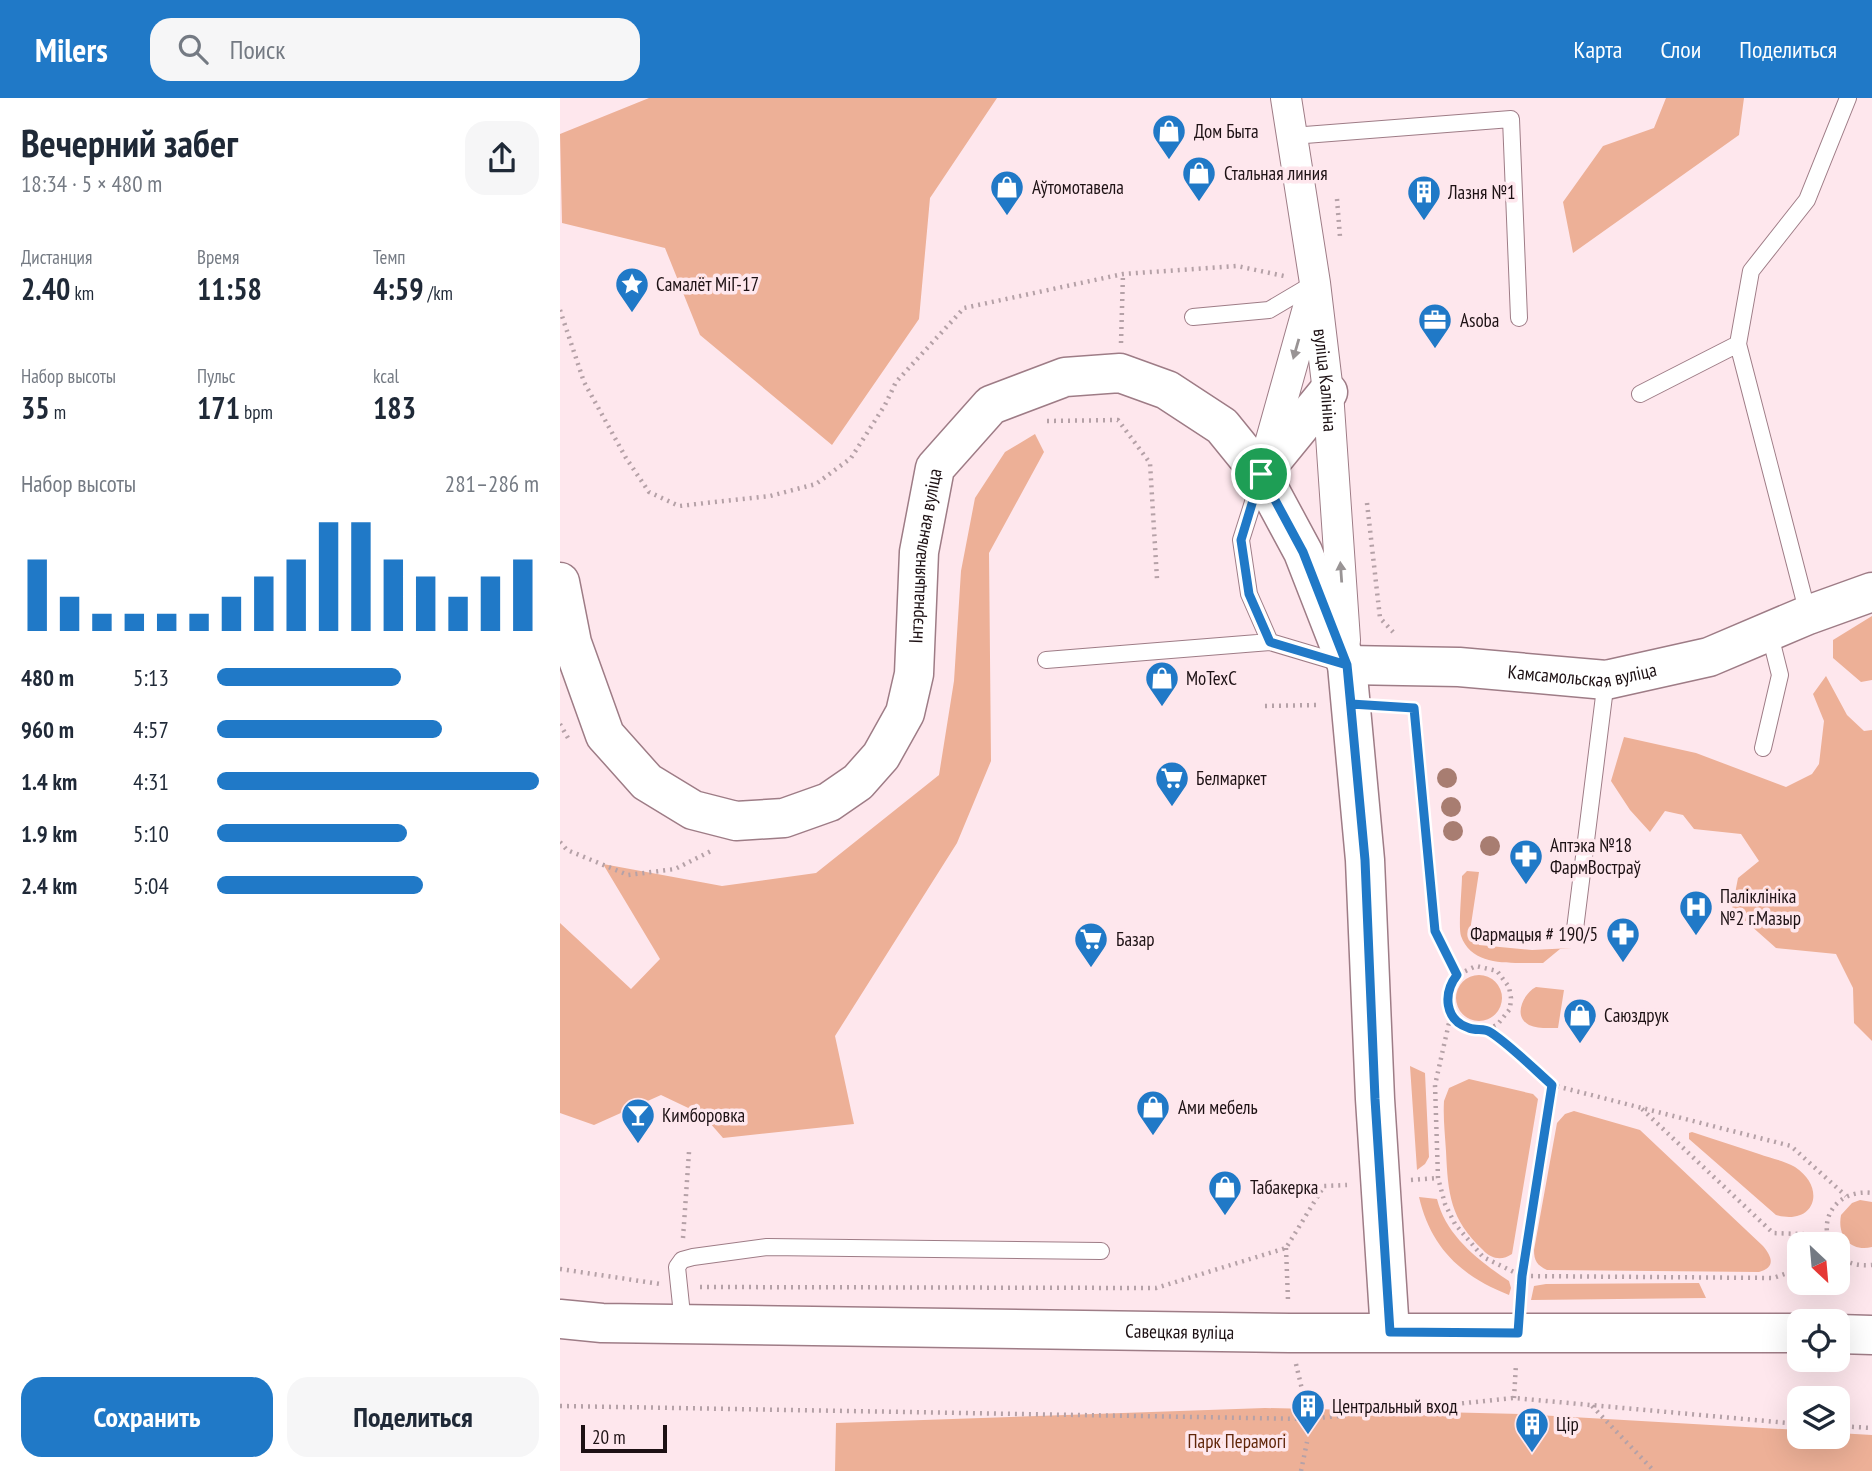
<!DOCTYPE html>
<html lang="ru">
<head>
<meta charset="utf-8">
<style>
  body { margin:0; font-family:"PT Sans Narrow",sans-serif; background:#f6f6f7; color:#1f2937; height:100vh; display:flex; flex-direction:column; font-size:26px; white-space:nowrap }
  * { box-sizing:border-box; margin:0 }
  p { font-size:23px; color:#747a83 }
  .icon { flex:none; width:38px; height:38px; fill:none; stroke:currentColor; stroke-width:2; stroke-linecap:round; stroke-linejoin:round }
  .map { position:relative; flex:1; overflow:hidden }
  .panel { display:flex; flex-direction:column; background:#fff; width:560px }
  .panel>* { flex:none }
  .needle { width:46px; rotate:154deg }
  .tools { position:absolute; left:1227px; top:1134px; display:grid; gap:14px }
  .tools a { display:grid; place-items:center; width:63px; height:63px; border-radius:14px; background:#fff; box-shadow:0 7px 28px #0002; font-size:35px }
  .scale { position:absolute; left:21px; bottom:18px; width:86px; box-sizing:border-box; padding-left:7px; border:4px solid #1d1114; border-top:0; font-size:19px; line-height:24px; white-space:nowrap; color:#1d1114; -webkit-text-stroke:5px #fee7ed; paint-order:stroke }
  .pin { position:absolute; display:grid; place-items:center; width:60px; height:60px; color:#fff; margin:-30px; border:4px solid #fff; border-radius:50%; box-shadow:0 2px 7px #0007 }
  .round { display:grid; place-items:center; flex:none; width:74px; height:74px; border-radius:21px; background:#f6f6f7 }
  .overview { display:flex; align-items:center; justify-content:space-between; height:119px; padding:0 21px }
  h1 { font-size:38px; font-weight:700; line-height:52px }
  .metrics { display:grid; grid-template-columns:repeat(3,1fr); gap:10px; height:119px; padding:7px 21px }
  .metrics div { display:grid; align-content:center }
  .metrics b { font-size:30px; font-weight:700 }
  .metrics small { font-size:19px; font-weight:400 }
  .metrics p { font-size:19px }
  .chart { height:196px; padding:14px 21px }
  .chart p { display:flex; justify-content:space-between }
  .chart svg { width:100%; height:126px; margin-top:7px; stroke:#2079c7; stroke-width:6 }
  .cta { display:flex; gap:14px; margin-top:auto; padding:14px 21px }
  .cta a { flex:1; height:80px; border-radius:21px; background:#2079c7; color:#fff; font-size:28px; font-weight:700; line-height:80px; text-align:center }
  .cta a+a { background:#f6f6f7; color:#1f2937 }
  ul { padding:0 21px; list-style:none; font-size:23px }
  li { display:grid; grid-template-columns:112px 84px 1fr; align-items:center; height:52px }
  li i { height:18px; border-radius:9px; background:#2079c7 }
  header { display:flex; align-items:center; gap:42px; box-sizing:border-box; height:98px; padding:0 35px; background:#2079c7; color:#fff }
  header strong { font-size:33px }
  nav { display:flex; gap:38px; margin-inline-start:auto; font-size:24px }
  .search { width:490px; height:63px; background:#f6f6f7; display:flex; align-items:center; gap:18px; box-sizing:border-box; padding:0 24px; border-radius:21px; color:#747a83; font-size:26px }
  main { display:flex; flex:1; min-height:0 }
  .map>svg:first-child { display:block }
</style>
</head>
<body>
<header>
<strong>Milers</strong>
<div class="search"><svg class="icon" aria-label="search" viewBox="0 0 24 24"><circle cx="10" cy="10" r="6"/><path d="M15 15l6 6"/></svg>Поиск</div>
<nav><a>Карта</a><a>Слои</a><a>Поделиться</a></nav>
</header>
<main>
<section class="panel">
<div class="overview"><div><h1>Вечерний забег</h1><p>18:34 · 5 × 480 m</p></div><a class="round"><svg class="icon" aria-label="share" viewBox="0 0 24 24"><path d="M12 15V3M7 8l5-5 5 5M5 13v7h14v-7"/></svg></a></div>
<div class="metrics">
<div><p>Дистанция</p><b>2.40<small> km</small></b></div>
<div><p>Время</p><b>11:58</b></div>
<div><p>Темп</p><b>4:59<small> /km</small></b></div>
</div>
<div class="metrics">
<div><p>Набор высоты</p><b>35<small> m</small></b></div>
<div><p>Пульс</p><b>171<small> bpm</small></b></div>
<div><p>kcal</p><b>183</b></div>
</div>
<div class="chart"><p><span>Набор высоты</span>281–286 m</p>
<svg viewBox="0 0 160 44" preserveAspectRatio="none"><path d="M5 44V19M15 44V32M25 44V38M35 44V38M45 44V38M55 44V38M65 44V32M75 44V25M85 44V19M95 44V6M105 44V6M115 44V19M125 44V25M135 44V32M145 44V25M155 44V19"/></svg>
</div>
<ul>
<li><b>480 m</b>5:13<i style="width:57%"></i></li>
<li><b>960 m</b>4:57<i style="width:70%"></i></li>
<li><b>1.4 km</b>4:31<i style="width:100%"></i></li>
<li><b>1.9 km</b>5:10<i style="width:59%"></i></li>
<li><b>2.4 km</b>5:04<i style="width:64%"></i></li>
</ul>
<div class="cta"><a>Сохранить</a><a>Поделиться</a></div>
</section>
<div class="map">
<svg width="1312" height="1373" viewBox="0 0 1312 1373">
  <rect width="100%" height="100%" fill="#fee7ed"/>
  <!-- green -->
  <path fill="#edb097" d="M89 0H437L370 100 359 221 272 347 140 237 105 150 2 125 0 36Z
    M1106 0H1184L1179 37 1013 155 1003 104 1043 48 1094 30Z
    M475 336 484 354 429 455 431 663 397 745 275 938 294 1026 163 1040 143 1017 101 997 34 1027 0 1015V825L71 891 100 861 43 766 162 788 256 775 379 677 394 583 401 473 415 400 445 354Z
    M1312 518V582L1301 584 1273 560V542Z
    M1266 578 1287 617 1304 633 1312 632V943L1294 925 1293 890 1276 856 1216 850 1172 811 1178 780 1199 763 1181 736 1134 731 1123 717 1105 713 1090 734 1070 712 1051 683 1064 639 1136 655 1226 689 1252 676 1259 666 1264 623 1253 596Z
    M907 773 919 774 910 833 919 847 972 852 1012 850 1000 851 983 865C955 864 913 871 901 838 898 829 902 791 902 778Z
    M896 900a23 23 0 1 1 46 0a23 23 0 1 1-46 0Z
    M976 889 1004 892 998 930C989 930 977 931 969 927 952 918 964 895 976 889Z
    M850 968 865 975 869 1059 865 1066 857 1072Z
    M909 981 973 996 978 1001 952 1156C942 1163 931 1161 923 1152 890 1121 888 1096 886 1053 885 1036 883 1020 884 1003L889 990Z
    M1014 1013 1080 1032 1203 1148C1212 1159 1216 1169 1199 1174L987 1172C977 1167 974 1163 974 1152L997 1025 1005 1016Z
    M1132 1034C1154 1041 1177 1049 1199 1056 1210 1060 1225 1063 1235 1069 1267 1090 1255 1128 1216 1117L1129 1041V1035Z
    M859 1099 877 1101C886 1138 919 1163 949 1183L951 1190 949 1197C901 1178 871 1150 859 1099Z
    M1300 1102 1312 1104V1149C1290 1154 1277 1138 1281 1117L1292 1105Z
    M1139 1185 1146 1200 971 1202 974 1188 986 1186Z
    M705 1310 961 1316 1239 1332V1339H1278V1335L1312 1337V1373H275L276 1325Z"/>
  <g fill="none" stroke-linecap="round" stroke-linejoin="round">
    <!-- lane casing -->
    <g stroke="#9e7c86" stroke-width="18">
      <path id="lane" d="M732 38 951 21 959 220
        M633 219 709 212 753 186
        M1080 296 1178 246
        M700 382 681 442 689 496 710 544 784 566
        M1248 516 1178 246 1191 173 1247 102 1288 0
        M486 562 710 544
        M1203 650 1220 577 1209 533
        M1015 831 1046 582
        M123 1226 117 1169 122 1162 133 1159 207 1149 541 1153"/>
    </g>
    <!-- street casing -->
    <g stroke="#9e7c86" stroke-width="32">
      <g id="street">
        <path id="s1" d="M726 0 755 185 768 294 785 542"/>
        <path d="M704 367 751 199"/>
      </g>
    </g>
    <!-- secondary casing -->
    <g stroke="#9e7c86" stroke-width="41">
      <g id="secondary">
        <path d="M701 376 768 294"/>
        <path id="s2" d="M0 484 12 545 45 637 87 684 133 712 176 723 224 720 269 704 298 684 321 658 345 615 354 576 359 454 375 370 431 307 505 279 560 275 607 292 662 328 701 376 743 454 787 567 805 762 815 1001 830 1234"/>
        <path id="s3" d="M787 567 899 569 1046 582 1149 559 1248 517 1312 494"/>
        <path id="s4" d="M0 1221 42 1225 730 1235H1239"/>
        <path d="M1278 1236 1312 1237"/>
      </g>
    </g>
    <!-- path -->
    <path stroke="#b5a1a7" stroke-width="4.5" stroke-dasharray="2 5" stroke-linecap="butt" d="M777 101 780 139
      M0 212 24 284 66 360 89 394 119 408 210 398 256 386 291 360 325 307 336 284 404 210 563 176 677 168 724 178
      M561 245 563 176
      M487 323 558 322 590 365 597 481
      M807 405 820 520 833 534
      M705 608 758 607
      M823 608 854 610 875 833 897 877
      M0 626 8 640
      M0 744 7 752 68 777 115 771 153 752
      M891 916 897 924 906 930 927 931 937 927 950 911 951 900 949 889 937 873 916 868 897 877 891 885 887 896 891 916 875 987 878 1080 885 1106 895 1126 923 1159 962 1178 1213 1180 1239 1171
      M927 931 992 987 1231 1048 1286 1098
      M1082 1011 1213 1135 1266 1137
      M851 1082 878 1080
      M123 1140 129 1054
      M1270 1146C1258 1116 1281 1091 1312 1095
      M726 1150 728 1202
      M1278 1158C1289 1166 1298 1168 1312 1167
      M0 1171 100 1186
      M140 1189 596 1190 726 1150 764 1088 787 1087
      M960 1202 962 1178 992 987
      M736 1266 749 1321 748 1332
      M954 1300 956 1266
      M0 1308 749 1321 954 1300 1239 1326
      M1032 1308 1094 1373
      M1278 1328 1312 1330
      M741 1373 747 1344"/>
    <!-- lane -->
    <use href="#lane" stroke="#fff" stroke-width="16"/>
    <!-- street -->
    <use href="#street" stroke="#fff" stroke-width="30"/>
    <!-- secondary -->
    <use href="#secondary" stroke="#fff" stroke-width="38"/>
  </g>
  <!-- trees -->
  <g fill="#a87d71">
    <circle cx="887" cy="680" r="10"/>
    <circle cx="891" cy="709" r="10"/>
    <circle cx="893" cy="733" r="10"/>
    <circle cx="930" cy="748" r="10"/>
  </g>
  <!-- one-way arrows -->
  <defs><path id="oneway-solid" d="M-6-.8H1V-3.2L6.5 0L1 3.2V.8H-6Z" transform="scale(1.75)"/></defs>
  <g fill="#999495">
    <use href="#oneway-solid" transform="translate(736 251) rotate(106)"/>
    <use href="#oneway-solid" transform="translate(781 474) rotate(-94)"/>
  </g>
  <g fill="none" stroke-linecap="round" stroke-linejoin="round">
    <!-- route casing -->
    <g stroke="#fff" stroke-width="14">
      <path id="route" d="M701 376 743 454 787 567 791 606 854 610 875 833 897 877C883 895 884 922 909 930 916 933 924 930 930 934 948 945 975 972 992 987L962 1178 958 1235 830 1234 815 1001 805 762 787 567 710 544 689 496 681 442 701 376"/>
    </g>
    <!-- route -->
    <use href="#route" stroke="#2079c7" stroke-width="9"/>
  </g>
  <!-- icons -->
  <defs>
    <g id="shop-pin" transform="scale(1.75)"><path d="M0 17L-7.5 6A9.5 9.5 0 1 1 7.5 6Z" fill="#2079c7" stroke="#fee7ed"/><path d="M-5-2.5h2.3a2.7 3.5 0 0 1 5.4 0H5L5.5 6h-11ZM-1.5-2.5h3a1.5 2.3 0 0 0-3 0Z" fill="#fff"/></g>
    <g id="building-pin" transform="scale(1.75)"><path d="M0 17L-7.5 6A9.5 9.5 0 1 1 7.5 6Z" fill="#2079c7" stroke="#fee7ed"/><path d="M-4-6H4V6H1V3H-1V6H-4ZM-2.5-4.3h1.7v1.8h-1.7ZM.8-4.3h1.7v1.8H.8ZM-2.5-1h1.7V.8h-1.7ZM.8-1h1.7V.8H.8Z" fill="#fff"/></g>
    <g id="sight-pin" transform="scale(1.75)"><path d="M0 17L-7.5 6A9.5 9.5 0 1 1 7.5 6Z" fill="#2079c7" stroke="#fee7ed"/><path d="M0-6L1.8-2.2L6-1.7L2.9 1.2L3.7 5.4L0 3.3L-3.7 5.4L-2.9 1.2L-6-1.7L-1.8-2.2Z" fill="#fff"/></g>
    <g id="office-pin" transform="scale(1.75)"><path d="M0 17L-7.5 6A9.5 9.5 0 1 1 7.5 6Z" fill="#2079c7" stroke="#fee7ed"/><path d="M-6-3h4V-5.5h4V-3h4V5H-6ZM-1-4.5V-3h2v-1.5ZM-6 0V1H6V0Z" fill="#fff"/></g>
    <g id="supermarket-pin" transform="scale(1.75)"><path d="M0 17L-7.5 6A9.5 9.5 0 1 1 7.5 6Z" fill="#2079c7" stroke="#fee7ed"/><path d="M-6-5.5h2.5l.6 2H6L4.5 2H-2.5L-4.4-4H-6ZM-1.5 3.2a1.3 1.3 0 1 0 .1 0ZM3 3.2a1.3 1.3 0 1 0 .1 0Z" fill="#fff"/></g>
    <g id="pharmacy-pin" transform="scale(1.75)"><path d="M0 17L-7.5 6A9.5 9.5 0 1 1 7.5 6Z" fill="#2079c7" stroke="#fee7ed"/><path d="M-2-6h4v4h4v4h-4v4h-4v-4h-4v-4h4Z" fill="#fff"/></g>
    <g id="hospital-pin" transform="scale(1.75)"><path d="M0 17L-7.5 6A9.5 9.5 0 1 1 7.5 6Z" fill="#2079c7" stroke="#fee7ed"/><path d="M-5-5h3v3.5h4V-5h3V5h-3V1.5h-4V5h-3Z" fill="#fff"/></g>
    <g id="bar-pin" transform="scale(1.75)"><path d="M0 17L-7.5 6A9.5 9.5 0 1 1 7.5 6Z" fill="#2079c7" stroke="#fee7ed"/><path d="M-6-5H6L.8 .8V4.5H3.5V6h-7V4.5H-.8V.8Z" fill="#fff"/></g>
  </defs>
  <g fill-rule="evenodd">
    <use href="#shop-pin" x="609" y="33"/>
    <use href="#shop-pin" x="639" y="75"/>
    <use href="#shop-pin" x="447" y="89"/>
    <use href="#building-pin" x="864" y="94"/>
    <use href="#sight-pin" x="72" y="186"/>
    <use href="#office-pin" x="875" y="222"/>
    <use href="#shop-pin" x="602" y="580"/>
    <use href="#supermarket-pin" x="612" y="680"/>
    <use href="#pharmacy-pin" x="966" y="758"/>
    <use href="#hospital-pin" x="1136" y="809"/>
    <use href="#pharmacy-pin" x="1063" y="836"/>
    <use href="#supermarket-pin" x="531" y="841"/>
    <use href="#shop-pin" x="1020" y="917"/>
    <use href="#shop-pin" x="593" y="1009"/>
    <use href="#bar-pin" x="78" y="1017"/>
    <use href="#shop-pin" x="665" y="1089"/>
    <use href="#building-pin" x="748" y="1308"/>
    <use href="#building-pin" x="972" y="1326"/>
  </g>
  <g text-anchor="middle" stroke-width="7" stroke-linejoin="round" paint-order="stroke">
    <!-- poi labels -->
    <g font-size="19" fill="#1d1114" stroke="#fee7ed" text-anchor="start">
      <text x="634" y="40">Дом Быта</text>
      <text x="664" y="82">Стальная линия</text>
      <text x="472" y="96">Аўтомотавела</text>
      <text x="888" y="101">Лазня №1</text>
      <text x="96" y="193">Самалёт МіГ-17</text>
      <text x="900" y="229">Asoba</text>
      <text x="626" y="587">MoTexC</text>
      <text x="636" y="687">Белмаркет</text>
      <text x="990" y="754">Аптэка №18<tspan x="990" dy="22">ФармВостраў</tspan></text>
      <text x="1160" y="805">Паліклініка<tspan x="1160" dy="22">№2 г.Мазыр</tspan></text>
      <text x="1038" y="843" text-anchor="end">Фармацыя # 190/5</text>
      <text x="556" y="848">Базар</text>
      <text x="1044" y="924">Саюздрук</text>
      <text x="618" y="1016">Ами мебель</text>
      <text x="102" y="1024">Кимборовка</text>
      <text x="690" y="1096">Табакерка</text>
      <text x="772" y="1315">Центральный вход</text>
      <text x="996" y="1333">Цір</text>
    </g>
    <!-- street labels -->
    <g font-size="19" fill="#1d1114" stroke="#fee7ed">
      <text dy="7" stroke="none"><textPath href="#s1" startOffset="285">вуліца Калініна</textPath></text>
      <text dy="7" stroke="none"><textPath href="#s2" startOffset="695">Інтэрнацыянальная вуліца</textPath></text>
      <text dy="7" stroke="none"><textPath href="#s3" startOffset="236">Камсамольская вуліца</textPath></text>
      <text dy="7" stroke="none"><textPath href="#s4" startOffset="620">Савецкая вуліца</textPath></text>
    </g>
    <!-- park labels -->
    <g font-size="19" fill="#61270b" stroke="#fee7ed">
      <text x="677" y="1350">Парк Перамогі</text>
    </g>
  </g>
</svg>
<div class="tools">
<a><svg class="needle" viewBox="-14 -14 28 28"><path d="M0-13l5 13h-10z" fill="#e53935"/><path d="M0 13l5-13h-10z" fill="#747a83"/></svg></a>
<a><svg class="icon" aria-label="locate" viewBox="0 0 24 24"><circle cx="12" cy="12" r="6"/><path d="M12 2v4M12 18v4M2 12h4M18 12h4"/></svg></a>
<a><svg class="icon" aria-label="layers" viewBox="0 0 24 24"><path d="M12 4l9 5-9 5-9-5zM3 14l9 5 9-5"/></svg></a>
</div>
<div class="scale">20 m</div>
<div class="pin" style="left:701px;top:376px;background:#1e9e55"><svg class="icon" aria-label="arrive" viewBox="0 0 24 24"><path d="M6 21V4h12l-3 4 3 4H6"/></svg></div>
</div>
</main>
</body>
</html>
